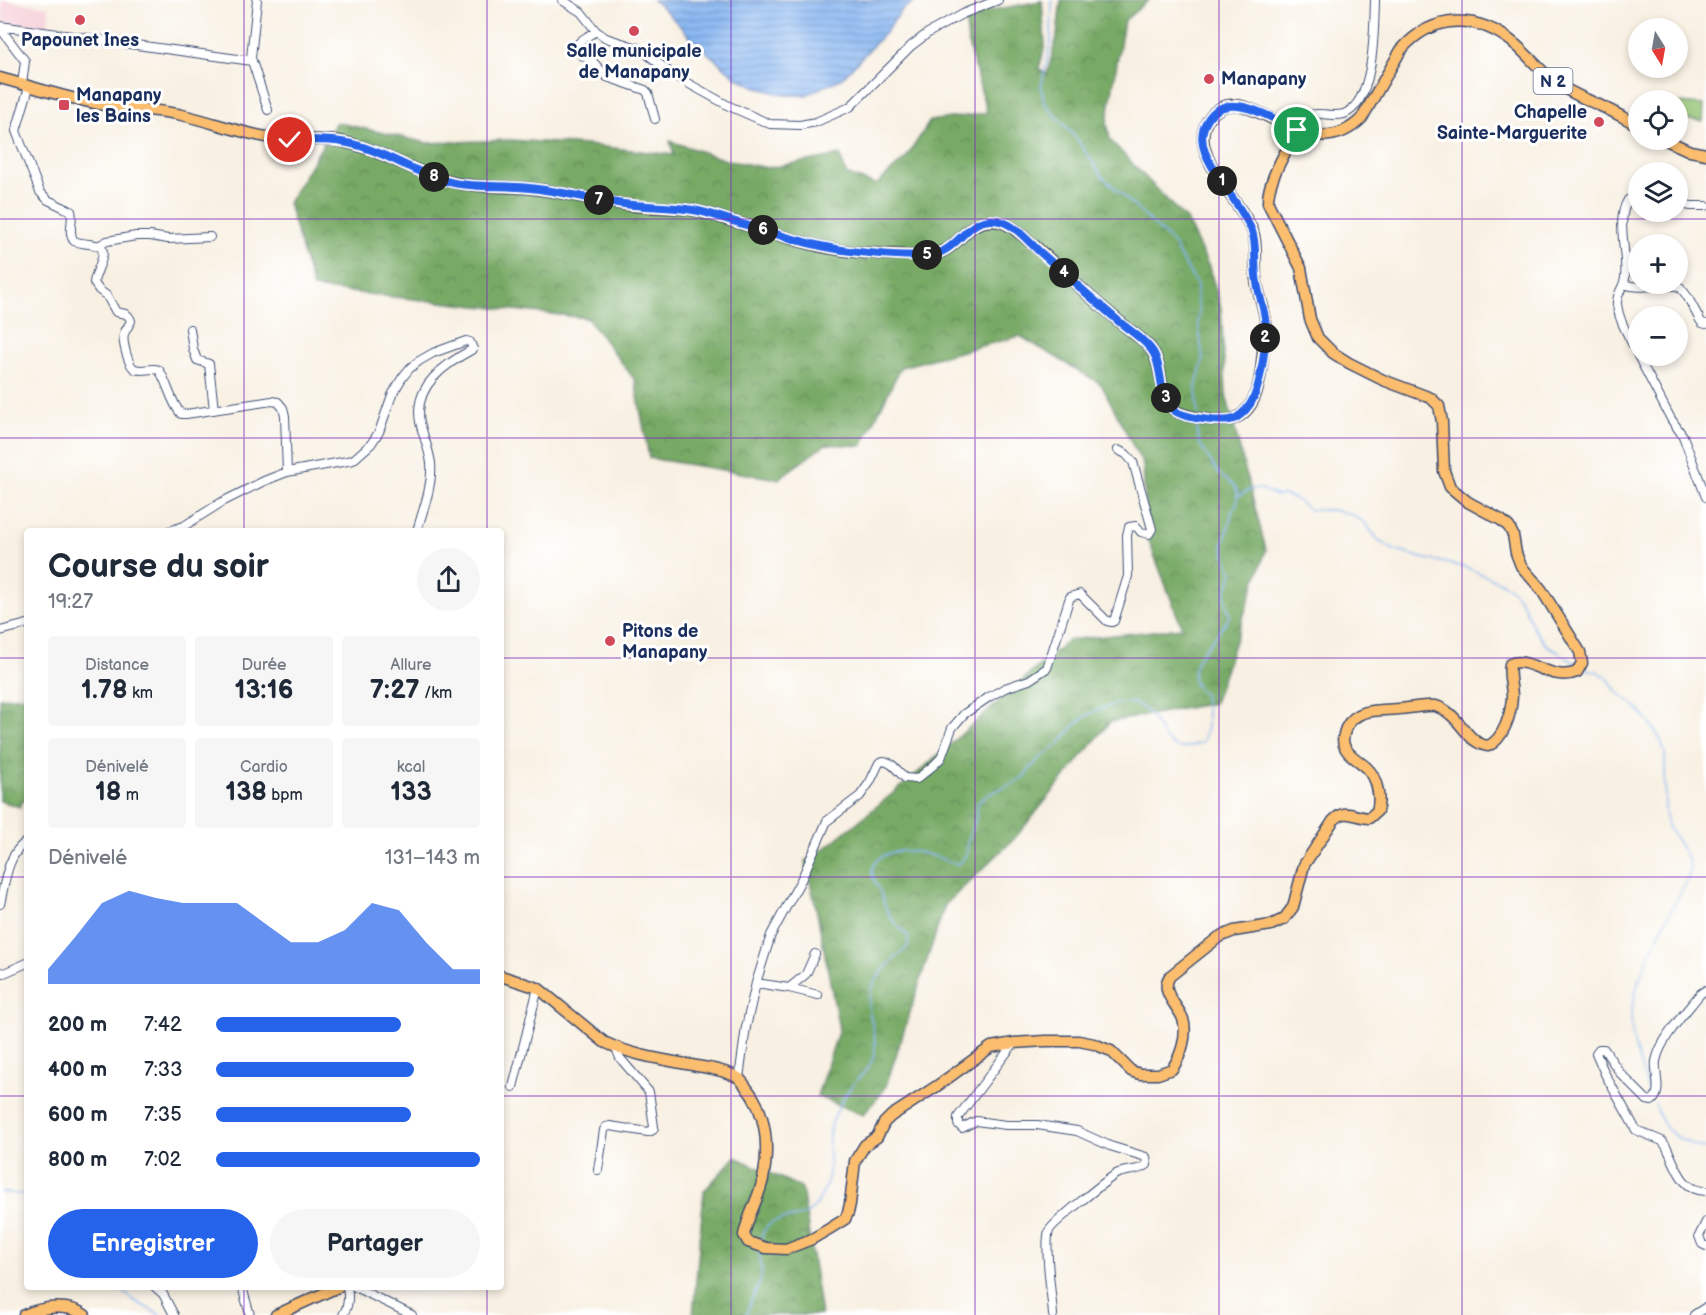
<!DOCTYPE html>
<html lang="fr">
<head>
<meta charset="utf-8">
<style>
  body { margin:0; font-family:"Balsamiq Sans",sans-serif; background:#f6f6f7; color:#1f2937; height:100vh; display:flex; flex-direction:column; font-size:22px; white-space:nowrap }
  * { box-sizing:border-box; margin:0 }
  p { font-size:20px; color:#747a83 }
  .icon { flex:none; width:33px; height:33px; fill:none; stroke:currentColor; stroke-width:2; stroke-linecap:round; stroke-linejoin:round }
  .map { position:relative; flex:1; overflow:hidden }
  .panel { position:absolute; left:24px; top:528px; width:480px; height:762px; display:flex; flex-direction:column; background:#fff; border-radius:6px; box-shadow:0 3px 9px #0003 }
  .panel>* { flex:none }
  .needle { width:39px; rotate:169deg }
  .buttons { position:absolute; left:1628px; top:18px; display:grid; gap:12px }
  .buttons a { display:grid; place-items:center; width:60px; height:60px; border-radius:50%; background:#fff; box-shadow:0 3px 9px #0003; font-size:30px }
  .pin { position:absolute; display:grid; place-items:center; width:51px; height:51px; color:#fff; margin:-26px; border:3px solid #fff; border-radius:50%; box-shadow:0 2px 6px #0007 }
  .km { position:absolute; width:30px; height:30px; margin:-15px; border-radius:50%; background:#222; color:#fff; font-size:16px; line-height:30px; text-align:center }
  .round { display:grid; place-items:center; flex:none; width:63px; height:63px; border-radius:32px; background:#f6f6f7 }
  .head { display:flex; align-items:center; justify-content:space-between; height:102px; padding:0 24px }
  h1 { font-size:33px; font-weight:700; line-height:45px }
  .figures { display:grid; grid-template-columns:repeat(3,1fr); gap:9px; height:102px; padding:6px 24px }
  .figures div { display:grid; align-content:center; border-radius:6px; background:#f6f6f7; text-align:center }
  .figures b { font-size:26px; font-weight:700 }
  .figures small { font-size:16px; font-weight:400 }
  .figures p { font-size:16px }
  .chart { height:168px; padding:12px 24px }
  .chart p { display:flex; justify-content:space-between }
  .chart svg { width:100%; height:108px; margin-top:6px; fill:#2563eb; opacity:.7 }
  .button { display:flex; gap:12px; margin-top:auto; padding:12px 24px }
  .button a { flex:1; height:69px; border-radius:36px; background:#2563eb; color:#fff; font-size:24px; font-weight:700; line-height:69px; text-align:center }
  .button a+a { background:#f6f6f7; color:#1f2937 }
  ul { padding:0 24px; list-style:none; font-size:20px }
  li { display:grid; grid-template-columns:96px 72px 1fr; align-items:center; height:45px }
  li i { height:15px; border-radius:8px; background:#2563eb }
  .map>svg:first-child { display:block }
</style>
</head>
<body>
<div class="map">
<svg width="1706" height="1315" viewBox="0 0 1706 1315">
  <defs>
    <pattern id="forest-crowns" width="20" height="18" patternUnits="userSpaceOnUse" patternTransform="scale(1.5)"><rect width="20" height="18" fill="#78aa66"/><path d="M2 6a3 3 0 1 1 6 0M12 15a3 3 0 1 1 6 0" fill="none" stroke="#628b57"/></pattern>
    <pattern id="water-rules" width="6" height="5" patternUnits="userSpaceOnUse" patternTransform="scale(1.5)"><rect width="6" height="5" fill="#87b6f2"/><path d="M0 2.5h6" fill="none" stroke="#6e94c7"/></pattern>
  </defs>
  <rect width="100%" height="100%" fill="#fff"/>
  <filter id="ink" filterUnits="userSpaceOnUse"><feTurbulence type="fractalNoise" baseFrequency=".0167" numOctaves="2"/><feDisplacementMap in="SourceGraphic" scale="12" xChannelSelector="R" yChannelSelector="G"/><feConvolveMatrix kernelMatrix="1 2 1 2 8 2 1 2 1" color-interpolation-filters="sRGB"/></filter>
  <filter id="wash" filterUnits="userSpaceOnUse"><feTurbulence type="fractalNoise" baseFrequency=".008" numOctaves="4" result="noise"/><feDisplacementMap in="SourceGraphic" scale="24" xChannelSelector="R" yChannelSelector="G"/><feGaussianBlur stdDeviation="1.35" result="paint"/><feColorMatrix in="noise" values="0 0 0 0 0 0 0 0 0 0 0 0 0 0 0 0 0 1.4 0 .05"/><feComposite in="paint" operator="in"/></filter>
  <g filter="url(#wash)">
    <rect width="100%" height="100%" fill="#f8f0e2"/>
    <!-- built -->
    <path fill="#f6cfd8" d="M2 0 49 7 48 28 3 22Z"/>
    <!-- green -->
    <path fill="#96c574" stroke="#587a69" stroke-width="1.5" d="M1677 103 1704 105 1703 121 1677 119Z"/>
    <!-- forest -->
    <path fill="url(#forest-crowns)" stroke="#4a6c62" stroke-width="1.5" d="M1061 0H1149L1124 21 1107 123 1110 140 1187 221 1209 267 1221 308 1226 395 1266 550 1214 703 1110 722 1015 838 945 905 885 1089 863 1115 817 1096 839 1029 816 907 805 861 828 846 914 776 1068 640 1182 628 1147 536 1143 465 1101 384 1020 336 901 367 862 446 826 444 778 479 649 458 635 380 587 318 313 288 288 203 336 122 427 143 510 140 587 145 674 155 670 141 726 160 768 168 840 155 846 174 876 185 906 158 930 121 987 113 968 43 965 15 1042 1 1045 45 1039 69 1047 74 1057 35Z
      M27 696V800L23 801 20 807 0 801V698Z
      M735 1157 802 1188 821 1315H693L704 1191Z"/>
    <!-- water -->
    <path fill="url(#water-rules)" stroke="#5172a8" stroke-width="1.5" d="M653 0H917L902 10 885 33 841 79 806 95H785L758 88 736 77 696 43 664 9Z"/>
    <g fill="none" stroke-linecap="round" stroke-linejoin="round">
      <!-- stream -->
      <path stroke="#87b6f2" stroke-width="1.5" d="M1052 0 1051 41 1041 87 1044 101 1053 113 1076 138 1102 176 1174 244 1177 252 1197 285V301L1199 309 1198 323 1203 359 1196 387 1198 414
        M1238 496 1252 489H1261L1277 496 1284 495 1295 499 1310 510H1332L1350 514 1364 522 1379 541 1394 550 1422 558 1465 567 1500 582 1511 589 1519 598 1523 604 1534 629 1545 644 1575 663
        M1585 669 1596 671 1607 677 1616 691 1634 705 1650 723 1661 741 1665 753V811L1668 826 1688 859C1691 868 1690 873 1687 881 1667 918 1625 989 1632 1031 1635 1054 1644 1076 1651 1098
        M1655 1104C1658 1111 1660 1120 1665 1126 1674 1139 1691 1145 1706 1149
        M0 1192 27 1195
        M760 1242C768 1204 801 1231 818 1202 823 1193 828 1183 829 1173 831 1156 825 1139 832 1123 836 1113 844 1095 851 1087 860 1075 874 1066 875 1049 877 1030 864 1010 871 990 875 977 886 967 895 958 900 954 906 950 908 945 908 944 908 937 908 936 904 931 899 928 895 923 888 915 884 904 881 894 879 888 875 883 873 877 868 859 889 851 903 851 923 850 939 859 958 864L963 859 967 853V843L976 818 978 802C992 789 1009 788 1022 778 1028 773 1032 766 1037 761 1043 754 1053 750 1059 744 1066 736 1072 727 1081 720 1091 711 1119 700 1132 703 1156 708 1160 747 1181 748 1188 748 1196 744 1203 742 1204 736 1207 729 1207 724 1208 719 1205 700 1204 695 1200 688 1192 685 1193 675 1195 652 1220 636 1230 615 1229 609 1224 602 1225 596 1226 588 1231 580 1233 572L1226 559 1223 544 1231 520V513L1237 503V491L1234 485 1219 474 1200 445 1197 432V422
        M118 1287 133 1300 160 1315
        M746 1315C749 1302 757 1291 761 1279 763 1270 760 1260 759 1250"/>
    </g>
  </g>
  <g filter="url(#ink)">
    <g fill="none" stroke-linecap="round" stroke-linejoin="round">
      <!-- minor casing -->
      <g stroke="#3c4c72" stroke-width="10">
        <path id="minor" d="M257 0 251 58 268 110
          M562 0 581 12 596 31 606 38 641 49 673 75 729 106 770 124 800 125 816 122 850 107 911 46 928 33 962 14 998 0
          M0 26 252 61
          M0 28 25 61 22 84
          M596 31C589 36 577 41 574 50L593 62 607 77 645 90 648 93 655 119
          M29 87 16 131 40 192 48 200 71 211C74 221 67 232 74 241 81 244 94 244 99 246 110 251 94 273 94 283L99 290 107 296 116 312C123 314 128 312 131 321 129 325 126 329 124 334 122 341 128 366 135 369 143 372 151 367 159 370 168 383 170 401 181 414H186L272 401 278 402 283 408 285 416 287 472
          M1297 130C1312 103 1320 119 1344 114 1375 102 1374 29 1375 0
          M1638 196 1628 200C1615 220 1628 254 1625 278 1624 287 1616 294 1617 304 1619 322 1630 338 1638 355
          M1677 203 1691 206H1706
          M98 246 107 241 136 236H150L168 239 210 237
          M1624 284C1642 291 1661 282 1680 287L1687 296 1700 320 1702 323 1706 324
          M190 329 193 349 197 360 209 364 214 410
          M1638 356 1671 419 1683 436 1706 497
          M169 531 184 526 222 502 264 481 287 472 353 460 371 444 379 432 392 395 402 378 410 368 419 361 433 353 466 341 470 342 473 349C445 364 413 386 420 422 423 436 429 449 431 463 433 485 423 510 417 531
          M0 631 27 624
          M0 904C5 883 7 854 27 841
          M0 972 4 973 27 963
          M756 983 789 988 806 974 815 954
          M789 988 818 995
          M1706 990 1700 994C1686 1012 1660 1039 1656 1061 1654 1074 1663 1092 1652 1101L1647 1100 1620 1073 1604 1049H1599L1596 1053 1605 1074 1636 1130 1662 1141 1666 1146C1676 1165 1681 1191 1706 1191
          M1014 1043 958 1117V1124L962 1128 976 1121 1006 1125H1037L1077 1131 1110 1146 1146 1157 1147 1165C1137 1172 1126 1169 1116 1174 1107 1180 1051 1224 1049 1231 1044 1246 1052 1297 1053 1315
          M739 1078 746 1027 756 983 771 935 802 878 827 821 860 796 870 782 879 763 883 761C893 762 898 772 905 778L917 779 934 765 941 758 952 728 964 714 989 697 1005 688 1029 680 1047 668 1070 597 1080 594 1107 621 1112 622 1114 621 1128 576 1127 535 1129 527 1136 526 1141 532 1149 534 1152 529 1133 462 1126 454 1118 450
          M513 1087 538 988
          M598 1170 604 1130 606 1127 610 1126 648 1132 653 1130 654 1127 649 1092 620 1058 616 1048
          M1706 1222 1699 1236 1702 1244 1706 1246
          M155 1287 163 1294 174 1315
          M242 1287 250 1315
          M355 1287 412 1315
          M343 1315C349 1306 349 1297 347 1287
          M1694 1315 1706 1307"/>
      </g>
      <!-- major casing -->
      <g stroke="#3c4c72" stroke-width="13">
        <path id="major" d="M0 78C33 87 66 98 99 104 127 109 155 109 182 115 213 122 242 134 273 138 294 141 316 138 338 141 378 147 412 173 452 182 476 188 501 186 526 188 554 190 581 198 609 202 621 204 634 206 646 207 661 208 677 208 692 210 704 212 717 216 728 220 758 228 788 239 818 246 848 253 880 254 911 255 923 255 936 256 947 249 964 239 968 221 993 221 1003 221 1010 225 1018 232 1047 255 1073 282 1101 306 1111 314 1120 323 1130 330 1137 336 1145 341 1151 349 1164 366 1158 396 1173 409 1182 417 1224 424 1236 418 1259 407 1261 374 1263 352 1264 343 1266 333 1266 324 1265 309 1258 294 1256 279 1254 263 1258 247 1253 232 1242 201 1183 151 1210 117 1245 71 1306 175 1362 118L1401 50C1434 12 1479 14 1516 45 1530 57 1541 72 1556 83 1570 93 1586 99 1601 106 1614 112 1626 119 1638 125
          M1666 140 1690 151 1706 154
          M501 976 538 988 604 1042C633 1056 666 1060 697 1066 710 1068 726 1071 737 1077 741 1079 744 1084 746 1087 766 1111 769 1144 764 1174 761 1195 748 1214 744 1235L748 1242 766 1248 786 1249 812 1239 829 1229 845 1219 848 1213 850 1204 855 1161 865 1145 877 1137 884 1123 891 1116 937 1086 991 1047 1014 1043 1045 1041H1079L1094 1044 1111 1051 1131 1071 1140 1074H1158L1172 1069C1181 1056 1188 1035 1183 1019 1178 1005 1159 992 1170 976L1219 937 1234 931 1271 925 1284 919 1293 907 1304 865 1333 821C1346 807 1353 817 1369 818L1377 811C1381 798 1377 777 1367 768 1360 761 1347 755 1344 745 1342 740 1344 733 1346 728 1357 707 1379 711 1399 709 1412 708 1424 705 1436 706 1462 715 1465 743 1488 746 1504 739 1511 714 1512 697 1512 686 1508 675 1510 664 1528 655 1552 683 1577 672L1582 663 1580 652 1541 589 1521 566 1516 553 1513 535 1509 527 1501 520 1468 502 1450 487 1444 471 1442 422 1439 406 1431 398 1383 380 1349 363 1333 353 1318 338 1310 319 1301 268 1268 203C1267 180 1287 151 1297 130
          M24 1315C42 1307 68 1303 85 1315
          M276 1315 338 1287"/>
      </g>
      <!-- minor -->
      <use href="#minor" stroke="#fff" stroke-width="8"/>
      <!-- major -->
      <use href="#major" stroke="#fbbd6e" stroke-width="10"/>
    </g>
  </g>
  <g fill="none" stroke-linecap="round" stroke-linejoin="round" filter="url(#ink)">
    <!-- route casing -->
    <g stroke="#fff" stroke-width="12">
      <path id="route" d="M290 140C314 140 337 139 360 146 392 156 421 176 454 183 479 188 505 185 530 188 561 191 592 200 624 204 647 207 670 206 693 210 707 212 722 218 736 222 776 234 817 248 859 252 880 254 921 259 941 252 962 244 970 214 1000 221 1015 225 1028 241 1040 252 1065 274 1090 297 1116 319 1128 330 1144 338 1153 352 1164 369 1157 398 1175 411 1185 418 1226 424 1236 418 1243 414 1250 406 1253 399 1261 383 1268 336 1265 318 1263 304 1257 290 1256 275 1254 260 1257 245 1252 231 1240 203 1216 180 1205 152 1201 142 1201 130 1207 121 1226 87 1273 119 1297 130"/>
    </g>
    <!-- route -->
    <use href="#route" stroke="#2563eb" stroke-width="8"/>
  </g>
  <!-- grid -->
  <path fill="none" stroke="#7b2cbf" stroke-width="1.5" stroke-opacity="0.55" d="M244 0V531M487 0V531M731 0V1315M975 0V1315M1219 0V1315M1462 0V1315M0 219H1706M0 438H1706M0 658H27M501 658H1706M0 877H27M501 877H1706M0 1096H27M501 1096H1706M244 1287V1315M487 1287V1315"/>
  <!-- markers -->
  <g fill="#d1495b" stroke="#fff" stroke-width="2">
    <circle cx="80" cy="20" r="6"/>
    <circle cx="634" cy="31" r="6"/>
    <circle cx="1209" cy="79" r="6"/>
    <rect x="58" y="99" width="12" height="12" rx="3"/>
    <circle cx="1599" cy="122" r="6"/>
    <circle cx="610" cy="641" r="6"/>
  </g>
  <g text-anchor="middle" stroke-width="6" stroke-linejoin="round" paint-order="stroke">
    <!-- shield labels -->
    <rect fill="#fff" stroke="#5f6d8e" stroke-width="1.5" x="1533.5" y="68" width="39" height="26" rx="4.5"/>
    <g font-size="16" font-weight="bold" fill="#1b2f5e">
      <text x="1553" y="87">N 2</text>
    </g>
    <!-- poi labels -->
    <g font-size="18" font-weight="bold" fill="#1b2f5e" stroke="#fff" text-anchor="start">
      <text x="80" y="46" text-anchor="middle">Papounet Ines</text>
      <text x="634" y="57" text-anchor="middle">Salle municipale<tspan x="634" dy="21">de Manapany</tspan></text>
      <text x="1221" y="85">Manapany</text>
      <text x="76" y="101">Manapany<tspan x="76" dy="21">les Bains</tspan></text>
      <text x="1587" y="118" text-anchor="end">Chapelle<tspan x="1587" dy="21">Sainte-Marguerite</tspan></text>
      <text x="622" y="637">Pitons de<tspan x="622" dy="21">Manapany</tspan></text>
    </g>
  </g>
</svg>
<div class="buttons">
<a><svg class="needle" viewBox="-14 -14 28 28"><path d="M0-13l5 13h-10z" fill="#e53935"/><path d="M0 13l5-13h-10z" fill="#747a83"/></svg></a>
<a><svg class="icon" aria-label="locate" viewBox="0 0 24 24"><circle cx="12" cy="12" r="6"/><path d="M12 2v4M12 18v4M2 12h4M18 12h4"/></svg></a>
<a><svg class="icon" aria-label="layers" viewBox="0 0 24 24"><path d="M12 4l9 5-9 5-9-5zM3 14l9 5 9-5"/></svg></a>
<a>+</a>
<a>−</a>
</div>
<div class="pin" style="left:1297px;top:130px;background:#1e9e55"><svg class="icon" aria-label="arrive" viewBox="0 0 24 24"><path d="M6 21V4h12l-3 4 3 4H6"/></svg></div>
<div class="pin" style="left:290px;top:140px;background:#d93025"><svg class="icon" aria-label="check" viewBox="0 0 24 24"><path d="M5 12l5 5 9-10"/></svg></div>
<b class="km" style="left:1222px;top:181px">1</b>
<b class="km" style="left:1265px;top:338px">2</b>
<b class="km" style="left:1166px;top:398px">3</b>
<b class="km" style="left:1064px;top:273px">4</b>
<b class="km" style="left:927px;top:255px">5</b>
<b class="km" style="left:763px;top:230px">6</b>
<b class="km" style="left:599px;top:200px">7</b>
<b class="km" style="left:434px;top:177px">8</b>
<section class="panel">
<div class="head"><div><h1>Course du soir</h1><p>19:27</p></div><a class="round"><svg class="icon" aria-label="share" viewBox="0 0 24 24"><path d="M12 15V3M7 8l5-5 5 5M5 13v7h14v-7"/></svg></a></div>
<div class="figures">
<div><p>Distance</p><b>1.78<small> km</small></b></div>
<div><p>Durée</p><b>13:16</b></div>
<div><p>Allure</p><b>7:27<small> /km</small></b></div>
</div>
<div class="figures">
<div><p>Dénivelé</p><b>18<small> m</small></b></div>
<div><p>Cardio</p><b>138<small> bpm</small></b></div>
<div><p>kcal</p><b>133</b></div>
</div>
<div class="chart"><p><span>Dénivelé</span>131–143 m</p>
<svg viewBox="0 0 160 44" preserveAspectRatio="none"><path d="M0 44V38L10 25L20 11L30 6L40 9L50 11L60 11L70 11L80 19L90 27L100 27L110 22L120 11L130 14L140 27L150 38L160 38V44z"/></svg>
</div>
<ul>
<li><b>200 m</b>7:42<i style="width:70%"></i></li>
<li><b>400 m</b>7:33<i style="width:75%"></i></li>
<li><b>600 m</b>7:35<i style="width:74%"></i></li>
<li><b>800 m</b>7:02<i style="width:100%"></i></li>
</ul>
<div class="button"><a>Enregistrer</a><a>Partager</a></div>
</section>
</div>
</body>
</html>
